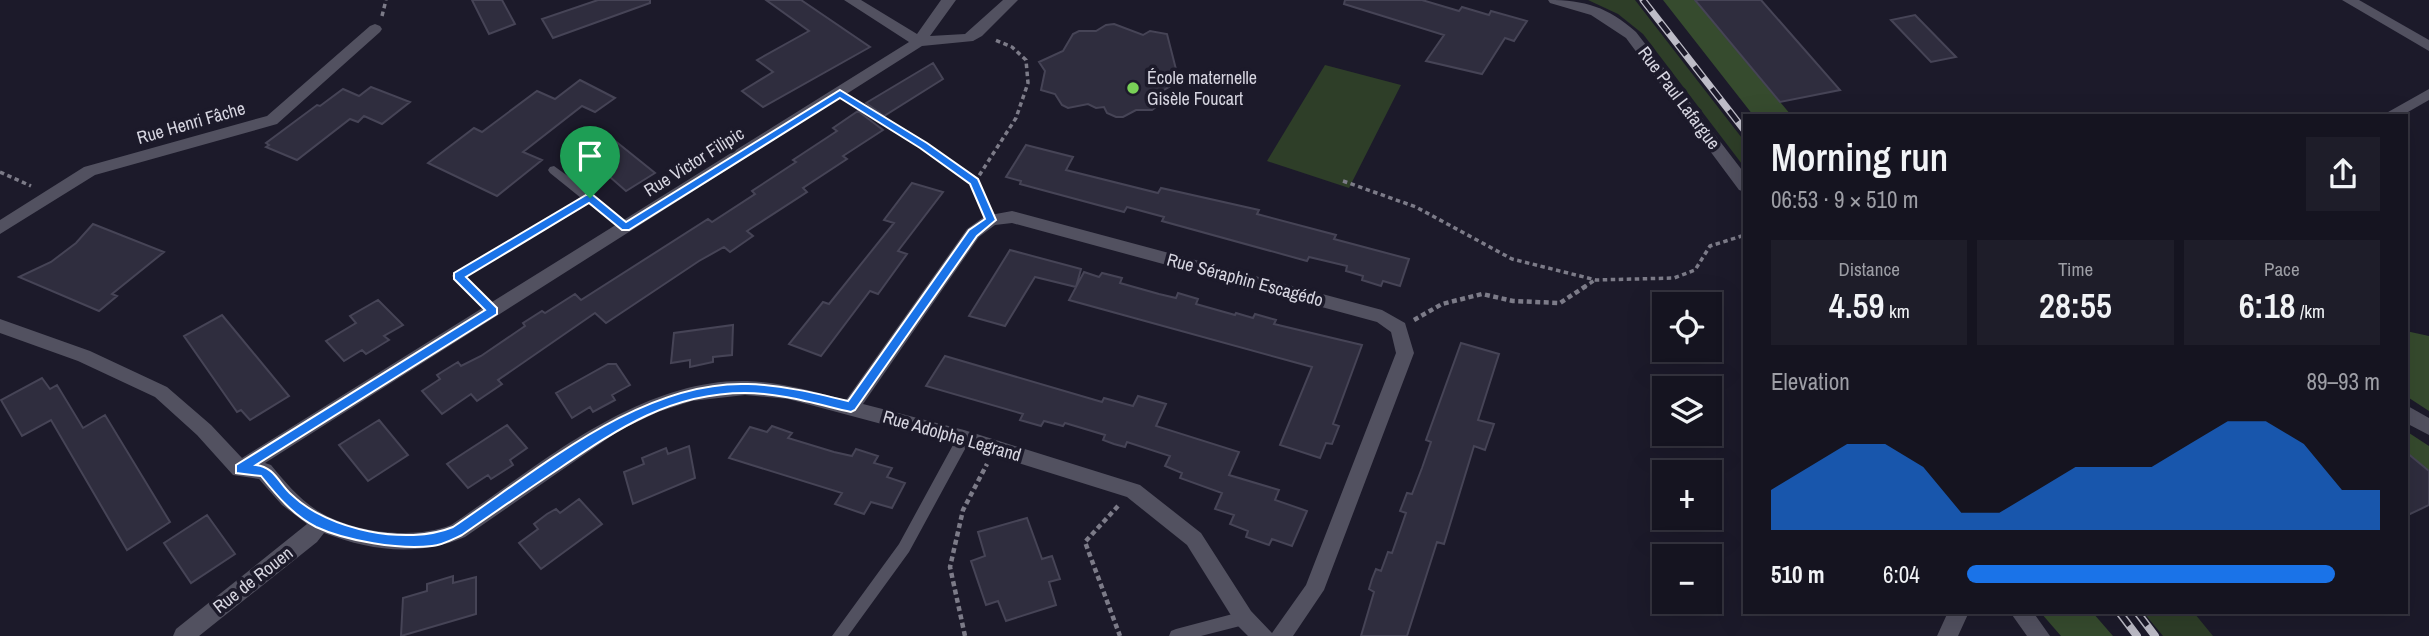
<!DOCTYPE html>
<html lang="en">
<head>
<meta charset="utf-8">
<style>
  body { margin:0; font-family:"Archivo Narrow",sans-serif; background:#1e1d29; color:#f1f3f6; height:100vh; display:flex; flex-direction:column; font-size:26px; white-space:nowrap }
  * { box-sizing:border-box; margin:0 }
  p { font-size:23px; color:#9d9ea5 }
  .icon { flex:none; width:38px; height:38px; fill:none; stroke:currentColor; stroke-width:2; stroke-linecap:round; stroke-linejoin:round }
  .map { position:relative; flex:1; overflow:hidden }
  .side { position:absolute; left:1743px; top:114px; width:665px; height:500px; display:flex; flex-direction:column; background:#151420; border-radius:0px; box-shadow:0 7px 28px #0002,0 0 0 2px #34333e }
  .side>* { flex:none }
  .fabs { position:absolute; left:1652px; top:292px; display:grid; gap:14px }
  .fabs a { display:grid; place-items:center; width:70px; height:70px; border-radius:0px; background:#151420; box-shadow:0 7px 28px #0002,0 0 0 2px #34333e; font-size:35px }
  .pin { position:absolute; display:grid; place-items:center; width:60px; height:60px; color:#fff; margin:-72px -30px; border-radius:50% 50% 50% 0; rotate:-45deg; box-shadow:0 0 7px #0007 }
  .pin .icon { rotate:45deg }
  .round { display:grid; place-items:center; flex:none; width:74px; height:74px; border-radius:0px; background:#1e1d29 }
  .head { display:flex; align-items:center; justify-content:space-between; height:119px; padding:0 28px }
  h1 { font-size:38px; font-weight:600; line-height:52px }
  .metrics { display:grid; grid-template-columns:repeat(3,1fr); gap:10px; height:119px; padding:7px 28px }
  .metrics div { display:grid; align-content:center; border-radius:0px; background:#1e1d29; text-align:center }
  .metrics b { font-size:35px; font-weight:600 }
  .metrics small { font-size:19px; font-weight:400 }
  .metrics p { font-size:19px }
  .chart { height:196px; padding:14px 28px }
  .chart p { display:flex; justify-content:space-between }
  .chart svg { width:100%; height:126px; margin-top:7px; fill:#1a73e8; opacity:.7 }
  ul { padding:0 28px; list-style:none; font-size:23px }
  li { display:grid; grid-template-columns:112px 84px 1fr; align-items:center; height:52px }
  li i { height:18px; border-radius:9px; background:#1a73e8 }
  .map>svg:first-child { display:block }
</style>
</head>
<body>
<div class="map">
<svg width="2429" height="636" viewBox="0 0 2429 636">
  <rect width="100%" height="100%" fill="#1c1a2a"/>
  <!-- green -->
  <path fill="#2e3e28" d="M1588 0H1635L1745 142V168L1643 34 1618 14Z
    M1325 65 1401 85 1349 188 1267 161Z
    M2188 613 2195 614 2213 636H2163L2144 613Z"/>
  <!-- forest -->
  <path fill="#364b2e" d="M1663 0H1695L1791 115H1753Z
    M2406 331 2429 336V411L2406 396Z
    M2406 431 2429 446V471L2406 452Z
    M2041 613H2093L2113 636H2061Z"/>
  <!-- building -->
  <path fill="#2f2d3e" stroke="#464456" stroke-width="2" d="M472 0H502L515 24 489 34Z
    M598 0H650V3L553 38 542 19Z
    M766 0H801L870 47 763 107 742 91 773 72 757 60 809 31Z
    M1345 0H1422L1459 11 1462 7 1489 15 1491 11 1527 21 1514 41 1505 38 1482 74 1426 61 1444 35 1344 4Z
    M1695 0H1761L1840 90 1780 102Z
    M1915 15 1956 57 1931 62 1891 20Z
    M1114 24 1143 35 1150 31 1167 34 1179 81 1164 90 1159 105 1152 110H1136L1123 117H1116L1107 113 1104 107 1096 108 1088 104 1068 108 1062 105 1055 94 1041 90 1045 71 1039 62 1063 51 1073 34 1079 31H1096L1106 25Z
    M933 63 943 79 884 116 866 103Z
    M580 80 615 98 595 112 582 106 523 152 542 160 497 196 428 163 474 128 482 132 537 91 555 99Z
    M371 87 410 102 382 124 364 116 358 122 350 119 297 160 266 147 269 145 266 143 317 105 320 106 343 89 359 96Z
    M858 111 883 130 843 156 847 159 803 188 807 192 747 231 753 236 730 252 724 247 699 261 606 323 595 313 498 380 502 384 477 401 471 394 442 414 422 391 440 379 437 375 458 362 461 366 481 356 525 326 523 323 542 311 545 313 575 294 581 300 708 219 712 222 755 194 752 191 796 162 793 160 837 131 833 128Z
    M614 140 655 173 626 191 586 156Z
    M1026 145 1073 157 1066 170 1158 193 1161 188 1259 210 1257 214 1336 235 1334 239 1409 259 1400 286 1383 281 1381 286 1362 280 1363 276 1346 271 1347 266 1309 257 1307 261 1162 221 1164 217 1127 207 1124 212 1020 184 1021 181 1006 177Z
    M912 183 943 192 898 251 907 254 878 294 870 291 821 356 789 344 823 302 829 304 894 223 884 220Z
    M93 224 164 252 112 294 117 296 99 311 19 277 51 262 76 243Z
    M1010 250 1081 269 1076 287 1035 277 1005 326 969 316Z
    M1084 272 1099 277 1102 273 1122 278 1120 283 1159 294 1176 298 1178 293 1198 299 1196 304 1235 315 1236 313 1253 318 1255 314 1276 320 1274 324 1362 345 1333 424 1339 426 1332 444 1326 443 1320 458 1280 445 1312 367 1069 300Z
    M378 300 403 325 384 336 389 340 366 354 362 350 344 361 326 341 356 323 350 316Z
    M222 315 289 396 250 420 241 410 237 412 184 336Z
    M733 325 732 355 713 357V362L690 367V360L671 363 674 333Z
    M1461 343 1499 354 1478 420 1494 424 1485 450 1474 446 1444 544 1437 542 1407 636H1361L1374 592 1369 589 1372 579 1376 569 1381 571 1388 552 1392 553 1406 513 1400 511 1407 493 1412 494 1422 468 1431 442 1426 440Z
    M945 356 1102 402 1104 398 1133 406 1138 396 1166 404 1156 426 1239 452 1229 475 1279 490 1275 500 1307 511 1292 546 1272 539 1269 545 1246 537 1248 531 1230 524 1234 515 1215 509 1222 493 1180 478 1182 473 1165 466 1170 456 1127 442 1125 447 1114 444 1103 440 1105 435 1065 423 1063 426 1044 421 1041 426 1020 420 1023 414 926 386Z
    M608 364H616L630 385 612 395 615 400 593 412 590 407 572 418 556 393Z
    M42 378 50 389 57 385 83 428 105 415 170 522 127 550 51 420 22 436 1 400Z
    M379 420 408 455 368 481 339 445Z
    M507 425 527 448 510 460 513 465 491 479 488 475 468 488 447 464Z
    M772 426 792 433 788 438 834 452 852 456 856 449 878 456 874 463 892 468 887 477 905 483 892 508 871 502 864 514 835 504 842 493 729 458 750 427 767 432Z
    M689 446 695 478 633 504 624 472 644 464 642 458 666 448 668 454Z
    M2406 452 2429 471V505L2406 516Z
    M579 499 602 524 541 569 519 543 538 529 534 524 547 514 556 509 560 513Z
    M207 515 235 554 191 583 164 543Z
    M1027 518 1042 559 1052 556 1060 579 1049 582 1056 605 1006 621 998 601 986 605 971 561 985 556 978 532Z
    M453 576V583L476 577V614L401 636 403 598 427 591V584Z"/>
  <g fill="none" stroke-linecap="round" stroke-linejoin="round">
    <!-- path-far1 -->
    <path stroke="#7c7b88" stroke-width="3.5" stroke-dasharray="4.5 3.5" stroke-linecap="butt" d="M382 16 386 0
      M856 103 975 182 984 204
      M0 172 31 186
      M1343 181 1416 207 1512 259 1596 280 1674 278 1695 270 1710 246 1745 235
      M975 182 1016 118 1028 83 1026 60 1012 47 995 40
      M1583 288 1595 280"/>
    <!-- path -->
    <path stroke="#7c7b88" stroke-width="4.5" stroke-dasharray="5 3.5" stroke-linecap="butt" d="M1414 320 1442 304 1482 294 1513 301 1560 303 1586 286
      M1118 506 1085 542 1120 636
      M965 636 950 567 963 510 987 464"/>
    <!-- lane -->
    <path fill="#525160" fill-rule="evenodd" d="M554 166 594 195 632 227 630 230H622L589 204 466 277 499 311 497 314H489L452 276 454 273 581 198 550 173 548 170 550 167Z
      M964 433 969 434 971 438 909 552 848 636H832L899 544 959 434Z
      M1244 611 1249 613 1251 618 1249 623 1244 625 1201 636H1169L1171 631 1176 629Z"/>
    <!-- street -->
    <path fill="#525160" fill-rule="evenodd" d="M844 0H861L917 34 941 0H956L930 36 965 34 1003 0H1018L982 36 973 41 922 46 265 463 271 465C285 482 299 499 318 511 353 533 413 540 451 525 537 467 638 378 747 381 781 382 813 391 846 400L967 229 985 216 1012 211 1382 310 1405 323 1414 353 1324 590 1293 636H1248L1237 625 1187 545 1127 497 964 446 788 399 745 395 692 401 658 412 620 430 465 537C418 557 371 551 324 533L317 542 199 636H173L176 629 307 524 282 505 259 479 233 475 197 435 155 397 78 361 0 333V319L90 351 167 387 211 425 242 458 909 42ZM1012 223 1377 322 1391 332 1396 353 1306 585 1272 633 1251 611 1201 533 1140 485 964 430 863 404 979 237 995 225Z
      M1548 0C1585 0 1608 7 1636 32L1745 174V192L1739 190 1626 38 1591 15 1550 3Z
      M2342 0H2359L2429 40V51Z
      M375 24 380 26 382 29 380 32 277 124 95 175 0 234V220L84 167 267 116 370 26Z
      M2429 89V100L2401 116H2381Z
      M2406 405 2429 418V435L2406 423Z
      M1948 612H1969L1958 636H1937Z
      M2010 612H2033L2050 636H2027Z"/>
    <!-- rail-far1 casing -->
    <g stroke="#bdbcc7" stroke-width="7">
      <path id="rail-far1" d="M1643 0 1745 131"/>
    </g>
    <!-- rail casing -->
    <g stroke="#bdbcc7" stroke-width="8">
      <path id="rail" d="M2119 612 2137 636
        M2137 612 2155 636"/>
    </g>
    <!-- rail-far1 -->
    <use href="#rail-far1" stroke="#1c1a2a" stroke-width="4.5" stroke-dasharray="14" stroke-linecap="butt"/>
    <!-- rail -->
    <use href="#rail" stroke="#1c1a2a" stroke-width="5" stroke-dasharray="17" stroke-linecap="butt"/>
  </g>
  <!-- route -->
  <path fill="#1a73e8" stroke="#fff" stroke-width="2" fill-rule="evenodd" d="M840 90 927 143 978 179 996 220 977 236 855 410 851 412C816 404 781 393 745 393 671 393 619 428 560 468 527 490 495 512 462 535 453 539 443 545 432 546 400 550 346 541 316 527 293 515 277 496 261 476L236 473V465L485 310 454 279V273L586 195H593L626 222ZM840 98 920 148 970 184 985 219 969 230 848 401C815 393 782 385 748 384 641 380 538 470 453 527 407 546 328 530 292 495 279 484 275 467 256 465L497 314V308L466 277 589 203 622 230H629Z"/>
  <!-- markers -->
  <circle fill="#79d157" stroke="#1c1a2a" stroke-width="2.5" cx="1133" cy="88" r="7"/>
  <g text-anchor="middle" stroke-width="7" stroke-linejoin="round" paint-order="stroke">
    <!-- poi labels -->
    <g font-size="18" fill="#d6d5e0" stroke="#1c1a2a" text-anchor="start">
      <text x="1147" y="84">École maternelle<tspan x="1147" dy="21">Gisèle Foucart</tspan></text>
    </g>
    <!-- street labels -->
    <g font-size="18" fill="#d6d5e0" stroke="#1c1a2a">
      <text transform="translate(1679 98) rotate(53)" y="6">Rue Paul Lafargue</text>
      <text transform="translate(191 123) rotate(-16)" y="6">Rue Henri Fâche</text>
      <text transform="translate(694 162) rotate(-32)" y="6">Rue Victor Filipic</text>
      <text transform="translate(1245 280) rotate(15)" y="6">Rue Séraphin Escagédo</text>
      <text transform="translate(952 436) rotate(16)" y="6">Rue Adolphe Legrand</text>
      <text transform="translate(253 580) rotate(-38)" y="6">Rue de Rouen</text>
    </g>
  </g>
</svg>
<div class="fabs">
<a><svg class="icon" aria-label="locate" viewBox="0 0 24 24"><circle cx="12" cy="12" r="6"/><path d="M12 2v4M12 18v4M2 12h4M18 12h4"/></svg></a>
<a><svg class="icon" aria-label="layers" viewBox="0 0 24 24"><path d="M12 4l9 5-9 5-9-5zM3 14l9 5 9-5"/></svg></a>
<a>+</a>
<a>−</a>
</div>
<div class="pin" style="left:590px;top:198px;background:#1e9e55"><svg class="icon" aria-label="arrive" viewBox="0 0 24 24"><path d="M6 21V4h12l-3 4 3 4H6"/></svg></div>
<section class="side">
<div class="head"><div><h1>Morning run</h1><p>06:53 · 9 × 510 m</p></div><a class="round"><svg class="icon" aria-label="share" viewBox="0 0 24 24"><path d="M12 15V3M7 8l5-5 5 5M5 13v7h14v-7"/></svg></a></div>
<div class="metrics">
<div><p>Distance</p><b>4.59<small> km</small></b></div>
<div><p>Time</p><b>28:55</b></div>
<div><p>Pace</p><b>6:18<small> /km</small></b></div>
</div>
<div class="chart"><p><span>Elevation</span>89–93 m</p>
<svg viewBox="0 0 160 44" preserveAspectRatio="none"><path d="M0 44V30L10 22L20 14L30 14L40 22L50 38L60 38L70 30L80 22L90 22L100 22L110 14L120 6L130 6L140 14L150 30L160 30V44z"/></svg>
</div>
<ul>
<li><b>510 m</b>6:04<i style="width:89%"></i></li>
</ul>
</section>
</div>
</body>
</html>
